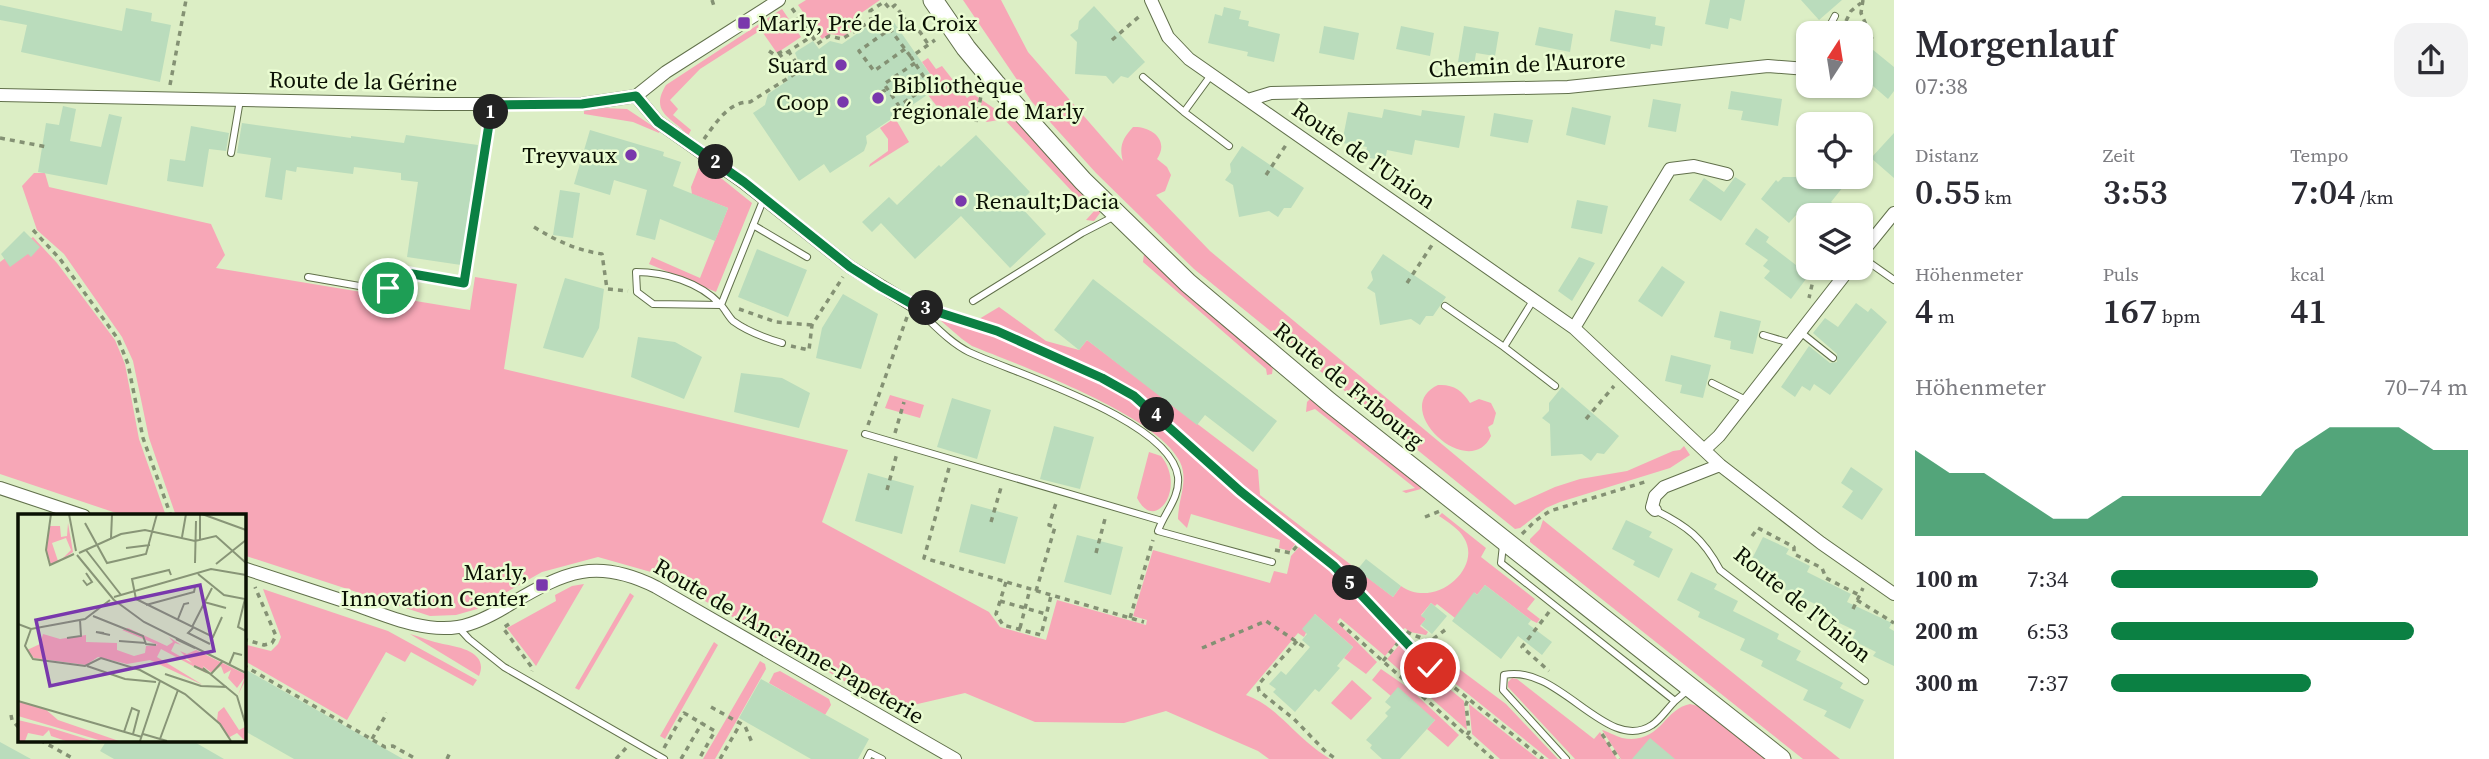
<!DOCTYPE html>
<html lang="de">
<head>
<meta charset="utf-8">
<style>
  body { margin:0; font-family:"Source Serif 4",serif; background:#f2f2f3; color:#2b2b33; height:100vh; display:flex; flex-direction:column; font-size:26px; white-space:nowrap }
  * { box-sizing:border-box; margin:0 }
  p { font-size:23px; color:#7c7c81 }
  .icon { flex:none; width:38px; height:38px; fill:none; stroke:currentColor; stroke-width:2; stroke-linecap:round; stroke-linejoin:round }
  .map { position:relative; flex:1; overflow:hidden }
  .drawer { display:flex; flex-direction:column; background:#fff; width:595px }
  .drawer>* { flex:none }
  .needle { width:46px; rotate:12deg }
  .controls { position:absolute; left:1796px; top:21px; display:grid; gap:14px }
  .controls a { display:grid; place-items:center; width:77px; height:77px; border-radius:14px; background:#fff; box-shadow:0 2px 5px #0004; font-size:35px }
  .pin { position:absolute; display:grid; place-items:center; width:60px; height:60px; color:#fff; margin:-30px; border:4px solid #fff; border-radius:50%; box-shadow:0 2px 7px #0007 }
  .km { position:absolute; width:35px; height:35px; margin:-18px; border-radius:50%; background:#222; color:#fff; font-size:19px; line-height:35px; text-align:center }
  .round { display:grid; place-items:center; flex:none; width:74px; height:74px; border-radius:21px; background:#f2f2f3 }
  .head { display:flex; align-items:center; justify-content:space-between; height:119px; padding:0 21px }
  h1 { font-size:38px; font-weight:600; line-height:52px }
  .metrics { display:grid; grid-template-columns:repeat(3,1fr); gap:10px; height:119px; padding:7px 21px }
  .metrics div { display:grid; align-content:center }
  .metrics b { font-size:35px; font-weight:600 }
  .metrics small { font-size:19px; font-weight:400 }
  .metrics p { font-size:19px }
  .chart { height:196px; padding:14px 21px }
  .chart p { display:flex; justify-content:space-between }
  .chart svg { width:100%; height:126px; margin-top:7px; fill:#0b8043; opacity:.7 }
  ul { padding:0 21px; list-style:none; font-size:23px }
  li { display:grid; grid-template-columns:112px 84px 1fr; align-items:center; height:52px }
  li i { height:18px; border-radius:9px; background:#0b8043 }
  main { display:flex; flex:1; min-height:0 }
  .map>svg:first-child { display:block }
</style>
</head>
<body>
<main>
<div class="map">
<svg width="1894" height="759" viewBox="0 0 1894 759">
  <rect width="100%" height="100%" fill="#dceec5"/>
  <!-- green -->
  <path fill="#f7a7b7" d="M806 0H880L854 18V30L844 36 830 34 822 39 798 5Z
    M963 0H1001L1028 52 1123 161C1119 147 1122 139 1133 127 1151 126 1170 140 1157 159L1167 167 1171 175 1165 191 1156 195 1210 251 1515 505 1555 487 1580 479 1627 471 1673 451 1680 450 1684 446 1690 455 1670 468 1560 502 1546 508 1520 528 1515 529 1194 269 1096 173 1032 102Z
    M782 9 801 37 777 53 761 30 700 69 670 100 678 109 673 115 691 130 688 136C675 118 648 114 666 85Z
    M928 58 936 69 942 66 967 98 973 94 979 98 974 116H971L964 107 946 118 928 95 939 87 922 62Z
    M982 100 995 109 998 106 1003 107 1099 209 1100 213 1094 221 1086 220 1095 210 1084 199 1081 201 1004 119 987 122 979 117Z
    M603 108 627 109 660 131 659 133 633 122 584 114V111Z
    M895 118 909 142 869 167 870 164 888 151V139L880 128Z
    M701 162 752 203 716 292 649 264 652 257 700 278 728 208 692 194 691 187Z
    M34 173H45L49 187 211 224 225 255 216 268 470 310 475 277 517 284 504 369 848 450 822 522 989 612 1000 627 1046 640 1057 600 1146 625 1147 620 1133 616 1153 550 1270 583 1274 571 1287 574 1291 556 1300 546 1341 578 1398 641 1385 656 1340 618 1337 622 1377 662 1366 674 1344 658 1353 647 1315 614 1304 637 1298 633 1246 695C1271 704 1287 725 1307 742 1314 748 1322 754 1330 759H1269L1258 751 1166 711 1124 723 1035 722 965 693 909 706 853 686 658 574 598 557 542 572 477 609 456 615 430 616 243 555V516H176L149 438 133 361 122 337 64 254 37 230 22 186Z
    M33 237 57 263 115 340 125 364 139 439 166 516H125L0 474V262Z
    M1144 254 1273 367 1272 374 1267 375 1266 369 1143 262Z
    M999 307 1046 341 1079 350 1087 340 1258 470 1260 495 1393 597 1401 586C1435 610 1483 568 1464 538 1459 529 1448 522 1439 516L1442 513 1486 548 1481 557 1535 599 1527 609 1540 619 1537 623 1531 620 1485 585 1477 595 1475 593 1455 618 1437 604 1435 606 1431 603 1421 615 1426 619 1420 626 1428 632 1426 635 1410 632 1405 628 1401 631 1338 565 1241 488 1163 414 1136 393 1103 374 979 319Z
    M933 314 995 336 1099 381 1130 399 1159 422 1238 497 1296 543 1290 551 1279 548 1280 540 1191 514 1187 528 1178 519C1178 499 1189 481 1180 462 1158 415 1021 366 972 346L962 339Z
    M1438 385C1453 384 1462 390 1470 403L1479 399 1491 403 1496 413 1493 424 1488 427 1491 436C1469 483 1388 408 1438 385Z
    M890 395 924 405 920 418 885 408Z
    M1310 399H1314L1420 483 1421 489 1406 493 1402 491 1415 488 1315 409 1306 412 1307 402Z
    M1149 452 1161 456C1187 488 1155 534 1137 498Z
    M1543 520 1840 759H1803L1530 542V539L1540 529Z
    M584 584 536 666 507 628 556 601 555 595 572 586Z
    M263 589 388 631 477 680 473 686 411 652 405 662 386 652 347 720 243 660V644L271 651 278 644 281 637Z
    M630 593 634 596 579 690 575 688Z
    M410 634C421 637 432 642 443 644 459 647 489 652 479 676Z
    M714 642 718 645 665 739 660 736Z
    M1401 643 1428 671 1464 701 1467 730 1387 659Z
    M1430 647 1506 704 1558 759H1549L1432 665 1426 654Z
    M760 661 765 664 766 669 715 759H703Z
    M1381 669 1410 689 1459 735 1448 747 1427 729 1435 720 1391 696 1372 680Z
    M780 671 829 699 831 705 825 715 769 683 774 673Z
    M1512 678 1517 679 1594 739 1600 732 1617 759H1575L1508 687V682Z
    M1352 680 1372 698 1351 720 1331 703Z
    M1469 704 1538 759H1500L1472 734Z
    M1690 704 1702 707 1767 759H1621L1602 730C1607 731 1615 736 1622 738 1661 745 1663 709 1690 704Z"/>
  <!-- building -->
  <path fill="#badcbc" d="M1710 0H1745L1741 21 1730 18 1728 29 1705 24Z
    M1801 0H1842L1819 20Z
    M0 5 122 31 126 8 152 13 151 21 171 25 160 82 21 52 27 25 0 20Z
    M1094 6 1145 62 1128 78 1121 76 1113 84 1106 76 1075 74 1077 42 1070 35 1078 29 1079 21Z
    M1224 7 1241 11 1239 19 1249 21 1248 26 1280 34 1274 62 1247 56 1248 52 1208 43 1215 14 1222 16Z
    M1615 10 1656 17 1655 25 1665 27 1662 46 1651 44 1650 49 1610 41Z
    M893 21 939 87 866 136 867 143 864 151 830 173 824 164 799 181 753 113 765 105 768 94 787 81 790 66 798 60 795 53 797 51 813 41 819 49 830 41 842 44 868 26 881 30Z
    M1324 26 1359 33 1354 60 1319 53Z
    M1401 26 1434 33 1430 56 1396 49Z
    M1464 26 1499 32 1495 56 1476 53 1474 65 1458 62Z
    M1539 27 1573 34 1570 52 1535 45Z
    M1867 45 1894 67V91L1888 99 1873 86 1868 91 1860 85V53Z
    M1731 91 1782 99 1778 126 1741 120 1743 111 1728 109Z
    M1653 99 1681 104 1676 132 1648 127Z
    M63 106 76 109 70 141 101 147 109 114 122 117 107 185 38 172 46 123 59 125Z
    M1572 107 1611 116 1605 145 1566 135Z
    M1384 109 1421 116 1422 110 1465 116 1459 148 1415 140 1412 155 1387 150 1385 161 1365 157 1367 147 1342 143 1348 112 1382 118Z
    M1494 113 1533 120 1528 143 1490 136Z
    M242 123 351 138V136L404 143 406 135 478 145 461 265 407 257 418 182 401 180V173L354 167 353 174 297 167 296 172 286 170 282 200 265 197 271 158 237 153Z
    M191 126 229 133 226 151 209 149 203 187 167 181 170 159 185 161Z
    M590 130 664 152 663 156 681 162 673 186 728 208 715 241 660 219 655 240 636 235 647 190 614 180 610 195 574 184Z
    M1894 133V178L1871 158Z
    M976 135 1030 192 1018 204 1046 234 1010 268 961 216 915 259 881 223 872 232 862 222 889 197 897 205 939 165 941 167Z
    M1242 146 1304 188 1291 208H1284L1278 217 1269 211 1239 217 1233 185 1225 180 1231 172 1230 164Z
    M1735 177 1746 184 1721 221 1689 200 1704 178 1724 192Z
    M1783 177H1851L1831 202 1847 215H1796L1789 223 1761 199 1776 180 1778 182Z
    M560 190 580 193 573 238 553 235Z
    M1577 200 1608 206 1602 234 1571 228Z
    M1756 228 1769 237 1766 242 1809 275 1791 299 1764 278 1770 271 1763 266 1768 260 1745 244Z
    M24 231 40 247 31 257 28 254 10 267 1 254Z
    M757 249 807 270 788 317 738 297Z
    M1383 254 1446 297 1433 316H1426L1420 325 1411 319 1380 325 1375 293 1367 288 1373 280 1371 272Z
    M1579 257 1595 263 1572 301 1558 291Z
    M1662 266 1685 282 1662 317 1638 301Z
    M565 278 604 289 599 328 583 358 543 348Z
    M1093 279 1277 421 1253 452 1205 415 1197 425 1087 340 1079 350 1054 330Z
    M843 294 878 314 861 369 816 358 822 328Z
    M1856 303 1868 312 1871 308 1887 322 1830 395 1814 384 1810 391 1802 386 1795 397 1781 387 1809 346 1830 363 1837 362V354L1813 333 1825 318 1838 327Z
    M1720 311 1761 321 1753 354 1730 349 1731 341 1714 337Z
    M638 337 675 342 702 357 684 399 631 377Z
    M1671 355 1711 365 1703 398 1680 393 1682 385 1665 381Z
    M741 373 782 378 810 393 799 428 734 412Z
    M1562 387 1619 436 1604 454 1597 453 1591 461 1582 454 1551 456 1550 424 1542 418 1549 411V403Z
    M952 398 991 410 977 459 937 447Z
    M1054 426 1094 437 1080 489 1040 479Z
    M1851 467 1883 489 1862 520 1842 507 1853 491 1841 483Z
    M868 473 914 486 902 534 855 521Z
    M971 504 1018 517 1005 564 959 552Z
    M1626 520 1652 532 1649 537 1673 549 1659 578 1633 565 1635 561 1612 549Z
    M1077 535 1123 547 1111 595 1064 582Z
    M1763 537 1789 549 1786 554 1810 566 1807 572 1851 594 1847 602 1892 623 1889 628 1894 631V666L1873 656 1876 652 1852 640 1856 631 1812 610 1815 604 1770 582 1772 577 1749 565Z
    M1366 559 1401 586 1393 597 1357 570Z
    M1691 572 1717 584 1714 589 1738 601 1733 611 1779 634 1777 639 1801 651 1796 660 1843 683 1840 688 1864 700 1850 729 1824 716 1827 711 1803 700 1808 690 1761 666 1763 661 1740 650 1745 639 1698 617 1700 612 1677 600Z
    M1485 585 1531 620 1528 624 1552 642 1542 655 1518 636 1501 659 1452 621 1474 592 1477 595Z
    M1431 603 1447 616 1432 634 1421 625 1426 619 1421 616Z
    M1315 614 1353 647 1337 666 1340 668 1319 692 1315 689 1295 712 1273 692 1276 689 1269 684 1281 671 1286 675 1310 647 1302 640 1307 634 1302 629Z
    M243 668 403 759H294L243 730Z
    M761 679 869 739 858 759H811L739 718Z
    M1398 687 1435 720 1400 759H1382L1370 748 1372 745 1366 740 1388 716 1385 713 1391 707 1385 702Z
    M1650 738 1675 759H1632Z
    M107 740H191L224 759H114L100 751Z
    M0 742 31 759H0Z"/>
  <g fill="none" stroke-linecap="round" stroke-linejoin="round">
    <!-- service casing -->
    <g stroke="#61704b" stroke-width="8">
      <path id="service" d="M1826 33 1835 16
        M1143 77 1184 112 1211 75
        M1184 112 1229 146
        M231 153 240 100
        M753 225 807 257
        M1860 256 1894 280
        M308 277 365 287 388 288 401 275 407 273 464 283 492 105
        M973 301 1082 233 1115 216
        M721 305 653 304 637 292 636 272C665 272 699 282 720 304 725 309 728 316 733 321 748 332 765 338 782 343
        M721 305 764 198
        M912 305C930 320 947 341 969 352 1016 374 1171 420 1178 477 1180 498 1164 513 1158 531L1272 562
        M1445 306 1504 347 1534 299
        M1799 331 1833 358
        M1763 335 1790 343
        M1504 347 1555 386
        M1712 383 1746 400
        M865 434 1162 521
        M1655 510C1687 526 1703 538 1720 570L1865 681
        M1503 545 1501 563 1675 701 1689 689
        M458 627 469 639 504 667 664 759
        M867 759 870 753 882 759
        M1566 759 1503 690 1504 675C1559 663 1607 755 1652 725 1660 720 1667 709 1675 701"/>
    </g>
    <!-- minor casing -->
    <g stroke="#61704b" stroke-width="14">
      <path id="minor" d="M1151 0 1168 37 1189 59 1574 328 1720 465 1821 543 1894 594
        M0 95 435 104H582L636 96 666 72 779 0
        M636 96 658 122 743 182 850 267 912 305
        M1248 100 1271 93 1568 87 1768 66 1807 69
        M1860 255 1894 213
        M1574 328 1670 169 1694 166 1727 174
        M1704 450 1719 436 1850 268
        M0 488 84 516
        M1655 510 1652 507 1655 496 1664 487 1720 465
        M243 568C279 580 314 591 350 603 383 614 422 633 458 627 476 624 496 613 512 603 565 572 596 557 656 587L955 759"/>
    </g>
    <!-- secondary casing -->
    <g stroke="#61704b" stroke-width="21">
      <path id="secondary" d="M933 0 966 48 995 83 1083 181 1188 283 1329 402 1781 759"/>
    </g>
    <!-- path -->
    <path stroke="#849174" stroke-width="3.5" stroke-dasharray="5 5" stroke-linecap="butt" d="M712 0 714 6
      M1863 0 1861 13 1872 39
      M1846 21 1851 11 1861 3
      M812 36 817 44 829 36 842 39 871 21 870 11 884 2 890 9 895 5 912 29 920 32 928 44
      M1112 40 1142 14
      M905 49 874 71 859 51 890 29 911 57
      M769 51 775 55 783 51 786 53 812 36 791 7
      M779 53 794 74
      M915 63 884 84 899 106 929 85 911 57 935 40
      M170 85 186 0
      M881 92 888 89
      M976 122 981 96
      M0 138 47 147
      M704 139C715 124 729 101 750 102L801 70 789 52
      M1266 175 1288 142
      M534 227C557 241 576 250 602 254L607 289 628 291
      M33 230 60 259 118 339 128 364 143 438 171 516
      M1798 262 1814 276 1809 298
      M1407 283 1432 245
      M739 309 776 322 812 325
      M936 312 997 331 1102 378 1134 396 1240 491 1334 567 1430 668 1543 759
      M791 346 809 350 812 325 843 277
      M1586 419 1614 386
      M868 425 907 317
      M895 433 904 402
      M949 468 924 558 1144 622
      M887 490 897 453
      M1425 517 1440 511
      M991 522 1002 484
      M1522 534 1535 521 1550 511 1648 481
      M1752 536 1758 528 1794 547V554L1822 568 1826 578 1859 595
      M1275 550 1291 553 1301 541
      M1096 553 1106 515
      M1006 582 996 614 1003 625 1041 635 1051 596
      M1036 591 1055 527 1049 525 1057 500
      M1857 600 1894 623
      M1000 601 1046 614
      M1853 609 1863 588
      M1549 612 1522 647 1549 671
      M1130 618 1153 540
      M1340 623 1493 759
      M509 624 503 628 533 669 532 671
      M1020 628 1030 589
      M1400 636 1405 630C1411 636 1421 636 1429 642L1445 630
      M243 639 264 645 272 643 276 636 255 587
      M1297 641 1258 685 1259 691 1294 719 1326 752 1336 759
      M1202 648 1266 621 1306 648
      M1415 652 1424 645
      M1383 661 1402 638
      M243 665 385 747 393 746 416 759
      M711 707 745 726 753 745
      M11 715 12 720 19 728
      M1602 734 1619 759
      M1467 735 1469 732 1466 704 1468 700
      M372 739 387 713
      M40 740 74 759
      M664 748 684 713 715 731 699 759
      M447 759 451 750
      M616 759 626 748
      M681 759 702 723
      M720 759 738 728"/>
    <!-- service -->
    <use href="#service" stroke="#fff" stroke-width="6"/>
    <!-- minor -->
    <use href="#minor" stroke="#fff" stroke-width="12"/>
    <!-- secondary -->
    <use href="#secondary" stroke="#fff" stroke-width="19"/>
  </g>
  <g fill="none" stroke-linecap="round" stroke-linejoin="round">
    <!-- route casing -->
    <g stroke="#fff" stroke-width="14">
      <path id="route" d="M388 288 401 275 407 273 464 283 492 105 582 104 636 96 658 122 744 182 850 267 880 286 912 304 997 331 1102 378 1134 396 1240 491 1334 566 1430 668"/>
    </g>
    <!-- route -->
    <use href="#route" stroke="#0b8043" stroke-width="9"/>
  </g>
  <!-- markers -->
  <g fill="#7938ac" stroke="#eafcd2" stroke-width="2.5">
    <rect x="737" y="16" width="14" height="14" rx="3.5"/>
    <circle cx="841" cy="65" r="7"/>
    <circle cx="878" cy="98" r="7"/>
    <circle cx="843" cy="102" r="7"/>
    <circle cx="631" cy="155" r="7"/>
    <circle cx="961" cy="201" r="7"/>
    <rect x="535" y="578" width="14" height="14" rx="3.5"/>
  </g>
  <g text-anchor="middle" stroke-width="5" stroke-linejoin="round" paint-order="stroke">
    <!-- poi labels -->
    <g font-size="23" fill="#0a1003" stroke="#eafcd2" text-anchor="end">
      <text x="758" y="31" text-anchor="start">Marly, Pré de la Croix</text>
      <text x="827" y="73">Suard</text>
      <text x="892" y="93" text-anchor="start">Bibliothèque<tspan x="892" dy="26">régionale de Marly</tspan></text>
      <text x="829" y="110">Coop</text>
      <text x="617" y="163">Treyvaux</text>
      <text x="975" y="209" text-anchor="start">Renault;Dacia</text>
      <text x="528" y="580">Marly,<tspan x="528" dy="26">Innovation Center</tspan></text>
    </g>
    <!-- street labels -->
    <g font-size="23" fill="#0a1003" stroke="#eafcd2">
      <text transform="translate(1527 64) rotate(-3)" y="8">Chemin de l'Aurore</text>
      <text transform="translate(363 81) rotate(1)" y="8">Route de la Gérine</text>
      <text transform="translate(1364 155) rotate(35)" y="8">Route de l'Union</text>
      <text transform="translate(1349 385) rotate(39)" y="8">Route de Fribourg</text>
      <text transform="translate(1803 604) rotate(39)" y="8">Route de l'Union</text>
      <text transform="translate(789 641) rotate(30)" y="8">Route de l'Ancienne-Papeterie</text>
    </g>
  </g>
  <!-- overview -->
  <g transform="translate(18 514)">
    <rect width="228" height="228" fill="#dceec5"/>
    <path d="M50 9 55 38 43 46 53 36 48 24 34 29 40 47 33 51 28 36 32 12H42L43 23 49 22ZM110 114 149 132 155 128 151 123 163 131 157 129 153 137 174 149 162 137 169 140 178 136 227 160V167L220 181 227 163 219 174 210 164 213 156 206 160 203 152 194 159 185 152 188 159 143 135 139 143 185 171 132 146 109 150 80 143 68 151 16 144 9 136 22 130 25 120 42 125 68 121V128L99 129V136L116 142 127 139 128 132 140 131 104 116ZM2 188 26 194 40 206 101 227H84L0 202ZM206 193 221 216 227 213V227L219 219 210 224 199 207 200 198ZM0 206 33 214 75 227H48L33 222 31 216 25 222 10 219 7 227H0Z" fill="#f7a7b7"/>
    <path fill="none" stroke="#889577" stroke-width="2" d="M33 0 28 36 32 51 56 40M51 0 58 37M184 0 228 16M67 9 89 49 128 40 139 0M164 23 168 0M93 24 94 1M182 26V0M108 34 132 31M68 36 103 81M61 39 103 20 127 16 177 27 198 22 228 49M59 41 96 86M177 49 178 7M198 50 228 26M180 60 206 81 227 85 220 113 228 117M153 61 151 56 114 65 118 85 195 123 204 103M65 66 69 71 74 68 68 59M96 83 193 55 228 61M96 86 126 108 228 159M186 88 208 94M128 91 176 78 177 73M75 102 125 122 128 130 138 131M160 105 166 90 171 89M0 110 13 115 67 105 92 86M174 113 194 74M175 114 170 119 192 130M13 115 7 132 15 145 67 152 83 144 122 156 167 180 202 210 213 227M86 119 78 118 92 121M49 124 63 122 62 106M158 125 177 134M101 127 128 129M211 151 216 139 224 141M69 152 107 165 138 168M176 152 193 160 204 148M185 154 219 182 228 212M147 160 183 172 209 173M0 187 124 223M106 218 114 194 121 197 115 220M125 220 149 227M142 225 160 176M122 227 142 167"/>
    <path fill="#7938ac" fill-opacity="0.15" stroke="#7938ac" stroke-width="3.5" d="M182 71 196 137 32 172 18 106Z"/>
    <rect width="228" height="228" fill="none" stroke="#0a1003" stroke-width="3.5"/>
  </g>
</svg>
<div class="controls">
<a><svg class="needle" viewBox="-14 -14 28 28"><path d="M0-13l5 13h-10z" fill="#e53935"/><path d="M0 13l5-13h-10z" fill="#7c7c81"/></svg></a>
<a><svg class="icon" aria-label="locate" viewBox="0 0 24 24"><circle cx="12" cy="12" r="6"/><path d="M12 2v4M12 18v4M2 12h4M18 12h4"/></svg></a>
<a><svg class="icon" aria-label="layers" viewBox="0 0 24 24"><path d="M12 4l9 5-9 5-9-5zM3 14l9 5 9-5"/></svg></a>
</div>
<div class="pin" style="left:388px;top:288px;background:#1e9e55"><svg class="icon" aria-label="arrive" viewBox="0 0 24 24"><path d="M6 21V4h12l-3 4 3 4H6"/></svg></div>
<div class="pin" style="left:1430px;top:668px;background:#d93025"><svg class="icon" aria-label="check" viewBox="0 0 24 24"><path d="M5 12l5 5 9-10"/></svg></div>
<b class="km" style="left:491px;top:112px">1</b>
<b class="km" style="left:716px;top:162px">2</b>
<b class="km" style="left:926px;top:308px">3</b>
<b class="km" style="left:1157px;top:415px">4</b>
<b class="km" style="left:1350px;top:583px">5</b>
</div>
<section class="drawer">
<div class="head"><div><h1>Morgenlauf</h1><p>07:38</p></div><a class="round"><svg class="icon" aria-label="share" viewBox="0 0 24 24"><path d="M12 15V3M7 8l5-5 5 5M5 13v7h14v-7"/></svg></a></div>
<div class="metrics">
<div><p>Distanz</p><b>0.55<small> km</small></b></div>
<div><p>Zeit</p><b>3:53</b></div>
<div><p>Tempo</p><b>7:04<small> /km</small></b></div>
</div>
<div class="metrics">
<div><p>Höhenmeter</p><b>4<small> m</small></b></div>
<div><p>Puls</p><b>167<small> bpm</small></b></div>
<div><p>kcal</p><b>41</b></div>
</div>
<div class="chart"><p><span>Höhenmeter</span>70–74 m</p>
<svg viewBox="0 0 160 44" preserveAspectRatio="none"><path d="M0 44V14L10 22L20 22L30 30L40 38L50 38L60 30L70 30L80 30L90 30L100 30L110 14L120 6L130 6L140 6L150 14L160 14V44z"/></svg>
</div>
<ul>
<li><b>100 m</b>7:34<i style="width:58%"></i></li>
<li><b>200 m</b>6:53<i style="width:85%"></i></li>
<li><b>300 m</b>7:37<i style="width:56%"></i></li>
</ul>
</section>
</main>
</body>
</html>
